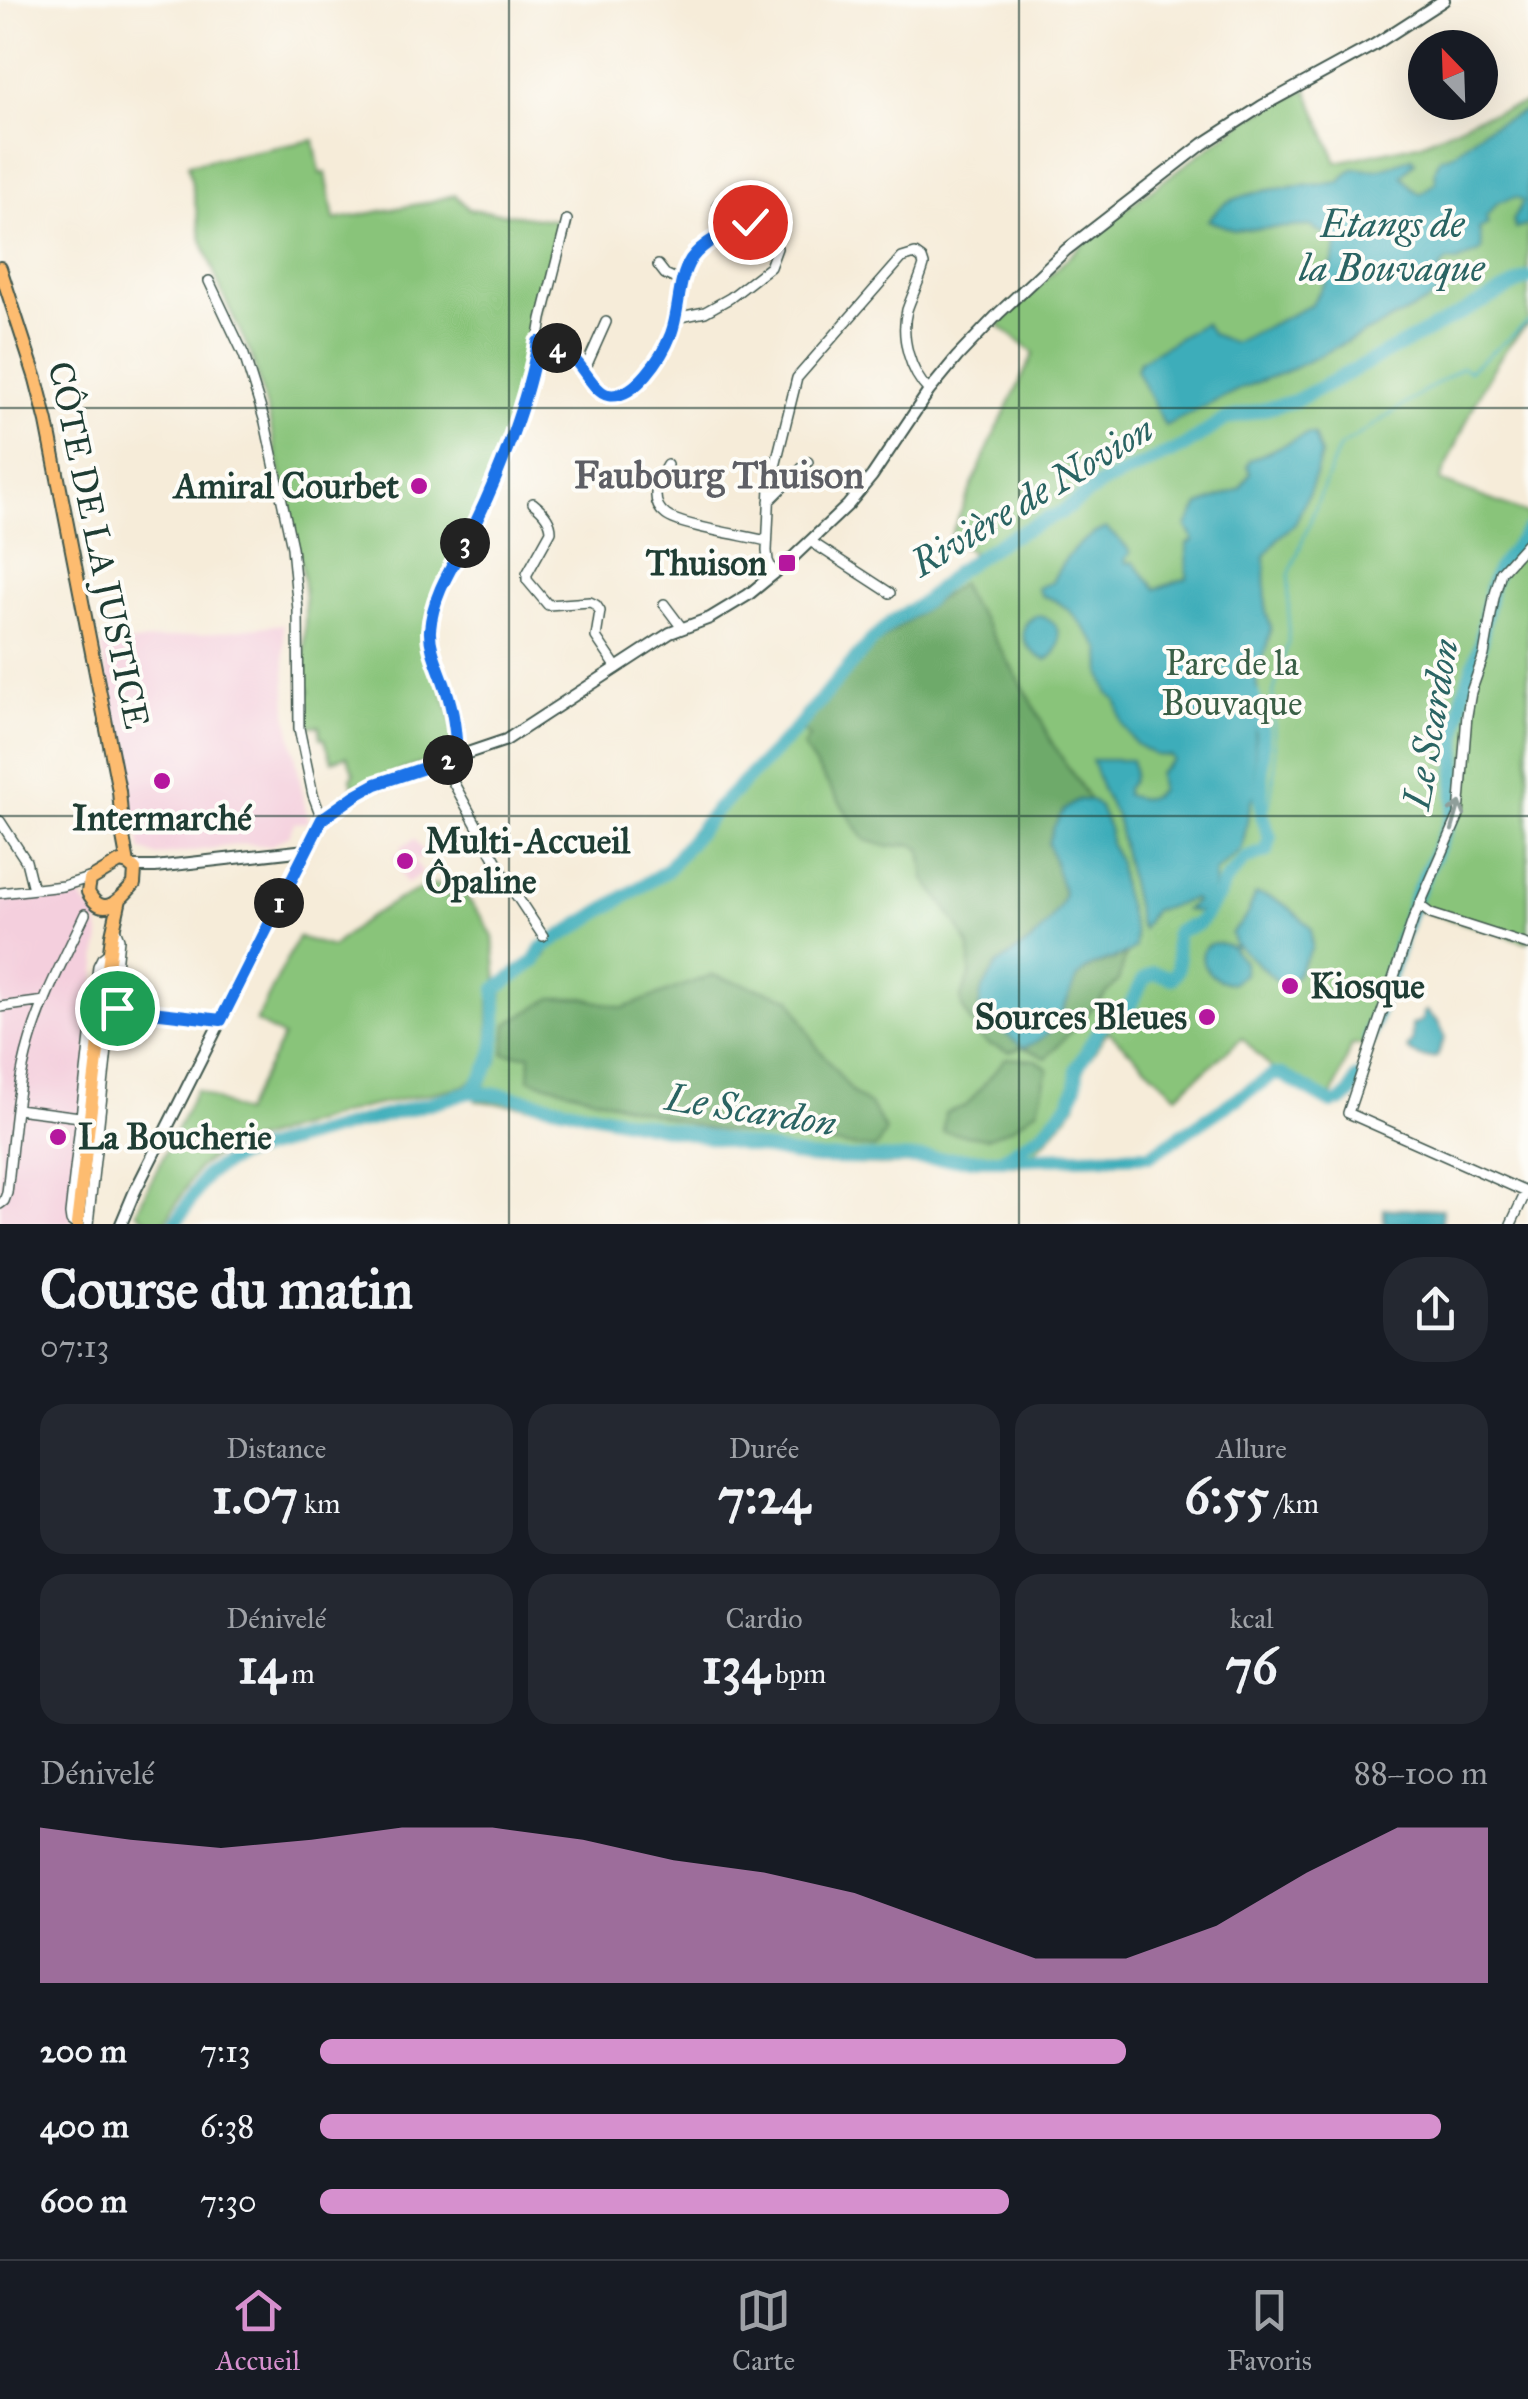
<!DOCTYPE html>
<html lang="fr">
<head>
<meta charset="utf-8">
<style>
  body { margin:0; font-family:"IM FELL Great Primer",serif; background:#242831; color:#f1f3f6; height:100vh; display:flex; flex-direction:column; font-size:38px; white-space:nowrap }
  * { box-sizing:border-box; margin:0 }
  p { font-size:32px; color:#9ea1a6 }
  .icon { flex:none; width:55px; height:55px; fill:none; stroke:currentColor; stroke-width:2; stroke-linecap:round; stroke-linejoin:round }
  .map { position:relative; height:1224px; overflow:hidden }
  .drawer { display:flex; flex-direction:column; background:#171b24; flex:1 }
  .drawer>* { flex:none }
  .needle { width:65px; rotate:337deg }
  .controls { position:absolute; left:1408px; top:30px; display:grid; gap:20px }
  .controls a { display:grid; place-items:center; width:90px; height:90px; border-radius:50%; background:#171b24; box-shadow:0 10px 40px #0002; font-size:50px }
  .pin { position:absolute; display:grid; place-items:center; width:85px; height:85px; color:#fff; margin:-42px; border:5px solid #fff; border-radius:50%; box-shadow:0 2px 10px #0007 }
  .km { position:absolute; width:50px; height:50px; margin:-25px; border-radius:50%; background:#222; color:#fff; font-size:28px; line-height:50px; text-align:center }
  .round { display:grid; place-items:center; flex:none; width:105px; height:105px; border-radius:40px; background:#242831 }
  .headline { display:flex; align-items:center; justify-content:space-between; height:170px; padding:0 40px }
  h1 { font-size:55px; font-weight:800; line-height:75px }
  .stats { display:grid; grid-template-columns:repeat(3,1fr); gap:15px; height:170px; padding:10px 40px }
  .stats div { display:grid; align-content:center; border-radius:25px; background:#242831; text-align:center }
  .stats b { font-size:50px; font-weight:800 }
  .stats small { font-size:28px; font-weight:400 }
  .stats p { font-size:28px }
  .chart { height:280px; padding:20px 40px }
  .chart p { display:flex; justify-content:space-between }
  .chart svg { width:100%; height:180px; margin-top:10px; fill:#d690ce; opacity:.7 }
  ul { padding:0 40px; list-style:none; font-size:32px }
  li { display:grid; grid-template-columns:160px 120px 1fr; align-items:center; height:75px }
  li i { height:25px; border-radius:12px; background:#d690ce }
  .tab-bar { display:flex; justify-content:space-around; align-items:center; height:140px; border-top:2px solid #363941; background:#171b24; font-size:28px; color:#9ea1a6 }
  .tab-bar a { display:grid; justify-items:center; gap:5px }
  .tab-bar .on { color:#d690ce }
  .map>svg:first-child { display:block }
</style>
</head>
<body>
<div class="map">
<svg width="1528" height="1224" viewBox="0 0 1528 1224">
  <rect width="100%" height="100%" fill="#fdfcf7"/>
  <filter id="ink" filterUnits="userSpaceOnUse"><feTurbulence type="fractalNoise" baseFrequency=".01" numOctaves="2"/><feDisplacementMap in="SourceGraphic" scale="20" xChannelSelector="R" yChannelSelector="G"/><feConvolveMatrix kernelMatrix="1 2 1 2 8 2 1 2 1" color-interpolation-filters="sRGB"/></filter>
  <filter id="wash" filterUnits="userSpaceOnUse"><feTurbulence type="fractalNoise" baseFrequency=".0048" numOctaves="4" result="noise"/><feDisplacementMap in="SourceGraphic" scale="40" xChannelSelector="R" yChannelSelector="G"/><feGaussianBlur stdDeviation="2.25" result="paint"/><feColorMatrix in="noise" values="0 0 0 0 0 0 0 0 0 0 0 0 0 0 0 0 0 1.4 0 .05"/><feComposite in="paint" operator="in"/></filter>
  <g filter="url(#wash)">
    <rect width="100%" height="100%" fill="#f6ecd9"/>
    <!-- built -->
    <path fill="#f4cfdd" d="M283 624 287 713 308 822 294 823 289 835 270 846 245 844 156 856 141 850 101 646Z
      M415 839 425 855 417 860 414 856 412 857 423 873 406 884 393 857 402 851 400 848Z
      M78 894 97 918 100 935 71 1224H0V900Z"/>
    <!-- green -->
    <path fill="#89c47a" stroke="#548057" stroke-width="2.5" d="M1307 89 1337 162 1422 143 1473 119 1528 103V325C1489 357 1462 435 1440 481L1528 514V942L1415 909 1368 1045H1352L1331 1099 1271 1068 1242 1038 1177 1095 1108 1031 1084 1066 1076 1105 1046 1141 1020 1165 940 1163 881 1165 806 1162 534 1107 476 1101 497 1061 503 987 538 965 547 954 543 944 663 867 712 811 792 729 870 639 893 619 923 600 972 553 950 537 992 439 1034 353 998 325 1099 228 1250 117Z
      M314 140 320 174 326 173 334 220 424 203 455 195 469 209 562 221 557 243H554L530 341V366L505 445 428 618 426 636 429 657 441 684 453 723V748L447 755 353 787 351 778 354 774 347 756 332 761 324 738H320V726H304V696L310 691 303 681C304 631 311 579 292 533L268 413 251 355 222 293 202 240 188 164Z
      M437 884 452 899 462 892 482 917 493 937 497 981 489 1001V1051L479 1075 464 1086 358 1109 224 1150 199 1167 164 1224H153L136 1212 196 1090 243 1113 283 1037 256 1022 298 937 332 947C360 922 400 893 437 884Z"/>
    <!-- forest -->
    <path fill="#6eaa6a" stroke="#46744f" stroke-width="2.5" d="M961 583 965 596 982 618 1030 698 1052 743 1090 800H1078L1048 842C1053 858 1065 881 1063 897 1060 925 1018 950 997 965L1055 1026 1079 975 1091 967 1126 955 1118 981 1046 1058 1023 1047 1010 1052 988 1044 979 1036 962 1007 961 997 970 976V948L956 922 925 879 921 849 911 844 889 847 865 840 803 747 809 736 801 730 876 644Z
      M712 975 791 998 815 1044 854 1094 871 1106 886 1131 875 1149 708 1129 529 1079 530 1055 504 1054 507 1024 552 998H584L623 1008Z
      M1006 1058 1036 1060 1048 1069 1038 1109 1012 1128 987 1138 943 1132 945 1113 966 1106Z"/>
    <!-- water -->
    <path fill="#3dadba" stroke="#2e7577" stroke-width="2.5" d="M1528 110V225L1516 229 1513 221 1523 201 1516 197 1498 202 1486 217 1488 224 1479 229 1482 249 1480 252 1457 262 1447 261 1439 270 1447 281 1445 288 1427 302 1290 370 1244 387 1165 426 1136 370 1140 361 1204 323 1212 334 1233 343 1311 305 1328 278 1338 242 1310 226 1234 230 1208 220C1214 214 1219 207 1226 203 1262 186 1302 187 1340 182 1358 159 1356 173 1378 169 1389 167 1401 162 1412 158L1415 162 1402 175 1412 188 1420 194 1436 182 1435 171 1440 158 1453 154 1484 129Z
      M1307 434 1314 435 1321 455 1312 485 1295 524 1279 537 1265 556 1266 612 1271 627 1266 650 1256 674 1258 698 1255 734 1256 793 1251 801 1242 849 1215 872 1213 894 1199 912 1185 910 1195 902 1194 899C1181 902 1168 908 1153 911L1142 929 1139 924 1116 816 1103 792 1092 760H1131C1135 771 1135 781 1126 788V795C1140 800 1149 801 1160 790L1158 773 1173 760 1171 756 1155 755 1136 744 1122 724 1117 701 1109 694 1102 675 1101 649C1085 630 1068 600 1042 596L1037 588 1052 582C1063 558 1082 537 1106 528 1115 538 1125 541 1130 553L1125 559 1126 563 1133 562 1156 589 1187 578V544L1194 541 1187 526 1199 505 1240 489 1250 473 1247 466 1250 460Z
      M1036 616C1061 616 1068 649 1046 660 1026 653 1012 627 1036 616Z
      M1078 800H1090L1099 806 1109 828 1110 843 1119 863 1122 887 1135 935V948C1119 961 1091 960 1079 976 1075 980 1074 985 1072 990 1061 1014 1052 1040 1023 1047L988 1021 979 1007 981 993 997 965 1033 940 1049 922 1061 904 1064 893 1048 843 1053 828 1063 811Z
      M1255 894C1280 897 1294 911 1311 928L1312 948 1295 977 1277 981 1237 945 1233 950 1244 961V974L1232 983C1194 980 1191 929 1231 947L1235 945 1231 933C1245 922 1250 910 1255 894Z
      M1426 1011 1438 1022 1445 1037 1437 1057C1426 1059 1414 1057 1407 1049L1412 1041V1025L1422 1020 1423 1013Z
      M1384 1209H1442V1224H1384Z"/>
    <g fill="none" stroke-linecap="round" stroke-linejoin="round">
      <!-- stream -->
      <path stroke="#3dadba" stroke-width="2.5" d="M1269 807 1275 768 1273 694 1288 643 1289 575 1339 448 1462 367 1469 371 1528 322
        M1262 815 1264 813"/>
      <!-- river -->
      <path stroke="#3dadba" stroke-width="14" d="M1369 1038 1414 899 1449 823 1454 806 1458 724 1463 696 1480 645 1491 587 1497 570 1528 530
        M470 1092C502 1060 495 1031 496 989L535 961 542 948 666 871 714 812 794 731 871 641 893 621 925 601 957 571 1004 540 1062 512 1101 484 1185 446 1226 419 1295 401 1528 278
        M1342 1101 1350 1094 1357 1078
        M1001 1159 1043 1133 1070 1102 1076 1086 1077 1068 1101 1026 1110 1018 1127 1011 1144 979 1154 973 1172 978C1186 963 1171 948 1177 931L1198 924 1218 896 1223 884 1245 859 1267 851 1270 838 1262 815 1261 800 1263 731 1253 695
        M175 1224 207 1174 238 1156 470 1092 503 1095 810 1158 1001 1159 1151 1155 1273 1075H1282L1332 1103"/>
    </g>
  </g>
  <g filter="url(#ink)">
    <g fill="none" stroke-linecap="round" stroke-linejoin="round">
      <!-- minor casing -->
      <g stroke="#3f574d" stroke-width="12">
        <path id="minor" d="M718 204 740 227
          M658 265 665 274 682 282
          M209 281 244 355 265 422 292 547 298 610 299 728 313 795 322 819
          M675 318 705 312 730 298 770 267 777 248 771 232 761 217
          M538 342C547 345 559 346 566 352 581 362 594 393 607 396 634 401 661 357 670 336 680 313 677 284 689 262 704 236 737 233 760 218 766 214 771 208 777 202
          M585 369 606 322
          M667 465C658 479 648 502 666 515 679 526 747 536 767 541
          M769 501 808 462
          M533 503C542 510 551 519 551 531L527 574V580L548 605 590 602 596 605 600 611 596 637 617 668
          M810 541 890 593
          M774 574 768 561 767 551 770 487 797 378 902 258 915 254 922 259 924 265C920 280 912 295 907 310 900 337 910 372 929 391
          M664 604 682 628
          M457 757V727L447 691 433 653 430 633 433 613 437 594 475 523 511 435 534 366 542 319 567 220
          M442 762 510 886 543 936
          M0 821 26 861 33 889
          M0 893 63 886 92 877
          M1419 905 1431 914 1528 945
          M0 1007 45 1001
          M112 1008 221 1019
          M17 1109 80 1117
          M1526 1192 1348 1113 1413 920 1459 815 1467 715 1471 692 1484 655 1494 598 1501 572 1528 542
          M0 1204 4 1201 7 1193C13 1143 15 1090 30 1041 43 997 66 955 85 914
          M75 1224 71 1221 70 1214 98 966 102 958 110 952
          M88 1224 119 939 115 929
          M1511 1224 1526 1192"/>
      </g>
      <!-- tertiary casing -->
      <g stroke="#3f574d" stroke-width="14">
        <path id="tertiary" d="M133 867H155L306 850
          M121 1224 134 1193 322 819 356 795 376 784 506 740 670 633 710 618 748 595 787 563 848 505 872 476 929 391 957 357 999 313 1066 250 1203 144 1262 106 1374 45 1444 0"/>
      </g>
      <!-- primary casing -->
      <g stroke="#3f574d" stroke-width="16">
        <path id="primary" d="M0 268 36 379 47 422 119 791 123 837 128 864
          M120 862 128 864 135 870 134 884C120 900 103 920 88 892L90 880Z
          M77 1224 112 935 120 899"/>
      </g>
      <!-- minor -->
      <use href="#minor" stroke="#fff" stroke-width="9"/>
      <!-- tertiary -->
      <use href="#tertiary" stroke="#fff" stroke-width="10"/>
      <!-- primary -->
      <use href="#primary" stroke="#fdbc70" stroke-width="12"/>
    </g>
    <!-- one-way arrows -->
    <defs><path id="oneway-shaft" d="M-6 0H5M1.5-3L5.5 0L1.5 3" fill="none" stroke-width="1.6" stroke-linecap="round" stroke-linejoin="round" transform="scale(2.5)"/></defs>
    <use stroke="#8f9e9a" href="#oneway-shaft" transform="translate(1456 816) rotate(-74)"/>
  </g>
  <g fill="none" stroke-linecap="round" stroke-linejoin="round" filter="url(#ink)">
    <!-- route casing -->
    <g stroke="#fff" stroke-width="20">
      <path id="route" d="M117 1008 221 1020 322 819 356 795 376 784 457 757C456 733 454 712 446 689 440 669 429 650 430 630 433 590 458 559 475 524 501 470 528 400 538 342 547 345 559 346 567 352 582 363 594 393 608 395 635 400 663 355 671 334 680 310 677 281 691 259 705 240 729 231 750 222"/>
    </g>
    <!-- route -->
    <use href="#route" stroke="#1a73e8" stroke-width="12"/>
  </g>
  <!-- grid -->
  <path fill="none" stroke="#1f3d34" stroke-width="2.5" stroke-opacity="0.55" d="M509 0V1224M1019 0V1224M0 408H1528M0 816H1528"/>
  <!-- markers -->
  <g fill="#b5179e" stroke="#fdfcf7" stroke-width="4">
    <circle cx="419" cy="486" r="10"/>
    <rect x="777" y="553" width="20" height="20" rx="5"/>
    <circle cx="162" cy="781" r="10"/>
    <circle cx="405" cy="861" r="10"/>
    <circle cx="1290" cy="986" r="10"/>
    <circle cx="1207" cy="1017" r="10"/>
    <circle cx="58" cy="1137" r="10"/>
  </g>
  <g text-anchor="middle" stroke-width="8" stroke-linejoin="round" paint-order="stroke">
    <!-- poi labels -->
    <g font-size="35" font-weight="bold" fill="#1f3d34" stroke="#fdfcf7" text-anchor="end">
      <text x="399" y="498">Amiral Courbet</text>
      <text x="767" y="575">Thuison</text>
      <text x="162" y="830" text-anchor="middle">Intermarché</text>
      <text x="425" y="853" text-anchor="start">Multi-Accueil<tspan x="425" dy="40">Ôpaline</tspan></text>
      <text x="1310" y="998" text-anchor="start">Kiosque</text>
      <text x="1187" y="1029">Sources Bleues</text>
      <text x="78" y="1149" text-anchor="start">La Boucherie</text>
    </g>
    <!-- street labels -->
    <g font-size="35" fill="#1f3d34" stroke="#fdfcf7">
      <text transform="translate(99 545) rotate(78)" y="12">CÔTE DE LA JUSTICE</text>
    </g>
    <!-- park labels -->
    <g font-size="35" fill="#3a5f46" stroke="#fdfcf7">
      <text x="1232" y="675">Parc de la<tspan x="1232" dy="40">Bouvaque</tspan></text>
    </g>
    <!-- water labels -->
    <g font-size="38" font-style="italic" fill="#2a6463" stroke="#fdfcf7">
      <text x="1392" y="237">Etangs de<tspan x="1392" dy="44">la Bouvaque</tspan></text>
      <text transform="translate(1032 496) rotate(-31)" y="13">Rivière de Novion</text>
      <text transform="translate(1431 724) rotate(-80)" y="13">Le Scardon</text>
      <text transform="translate(751 1110) rotate(9)" y="13">Le Scardon</text>
    </g>
    <!-- neighbourhood labels -->
    <g font-size="38" font-weight="bold" fill="#5e5f65" stroke="#fdfcf7">
      <text x="719" y="488">Faubourg Thuison</text>
    </g>
  </g>
</svg>
<div class="controls">
<a><svg class="needle" viewBox="-14 -14 28 28"><path d="M0-13l5 13h-10z" fill="#e53935"/><path d="M0 13l5-13h-10z" fill="#9ea1a6"/></svg></a>
</div>
<div class="pin" style="left:117px;top:1008px;background:#1e9e55"><svg class="icon" aria-label="arrive" viewBox="0 0 24 24"><path d="M6 21V4h12l-3 4 3 4H6"/></svg></div>
<div class="pin" style="left:750px;top:222px;background:#d93025"><svg class="icon" aria-label="check" viewBox="0 0 24 24"><path d="M5 12l5 5 9-10"/></svg></div>
<b class="km" style="left:279px;top:903px">1</b>
<b class="km" style="left:448px;top:760px">2</b>
<b class="km" style="left:465px;top:543px">3</b>
<b class="km" style="left:557px;top:348px">4</b>
</div>
<section class="drawer">
<div class="headline"><div><h1>Course du matin</h1><p>07:13</p></div><a class="round"><svg class="icon" aria-label="share" viewBox="0 0 24 24"><path d="M12 15V3M7 8l5-5 5 5M5 13v7h14v-7"/></svg></a></div>
<div class="stats">
<div><p>Distance</p><b>1.07<small> km</small></b></div>
<div><p>Durée</p><b>7:24</b></div>
<div><p>Allure</p><b>6:55<small> /km</small></b></div>
</div>
<div class="stats">
<div><p>Dénivelé</p><b>14<small> m</small></b></div>
<div><p>Cardio</p><b>134<small> bpm</small></b></div>
<div><p>kcal</p><b>76</b></div>
</div>
<div class="chart"><p><span>Dénivelé</span>88–100 m</p>
<svg viewBox="0 0 160 44" preserveAspectRatio="none"><path d="M0 44V6L10 9L20 11L30 9L40 6L50 6L60 9L70 14L80 17L90 22L100 30L110 38L120 38L130 30L140 17L150 6L160 6V44z"/></svg>
</div>
<ul>
<li><b>200 m</b>7:13<i style="width:69%"></i></li>
<li><b>400 m</b>6:38<i style="width:96%"></i></li>
<li><b>600 m</b>7:30<i style="width:59%"></i></li>
</ul>
</section>
<nav class="tab-bar">
<a class="on"><svg class="icon" aria-label="home" viewBox="0 0 24 24"><path d="M3 11l9-7 9 7M6 9v11h12V9"/></svg>Accueil</a>
<a><svg class="icon" aria-label="map" viewBox="0 0 24 24"><path d="M3 6l6-2 6 2 6-2v14l-6 2-6-2-6 2zM9 4v14M15 6v14"/></svg>Carte</a>
<a><svg class="icon" aria-label="saved" viewBox="0 0 24 24"><path d="M7 4h10v16l-5-4-5 4z"/></svg>Favoris</a>
</nav>
</body>
</html>
